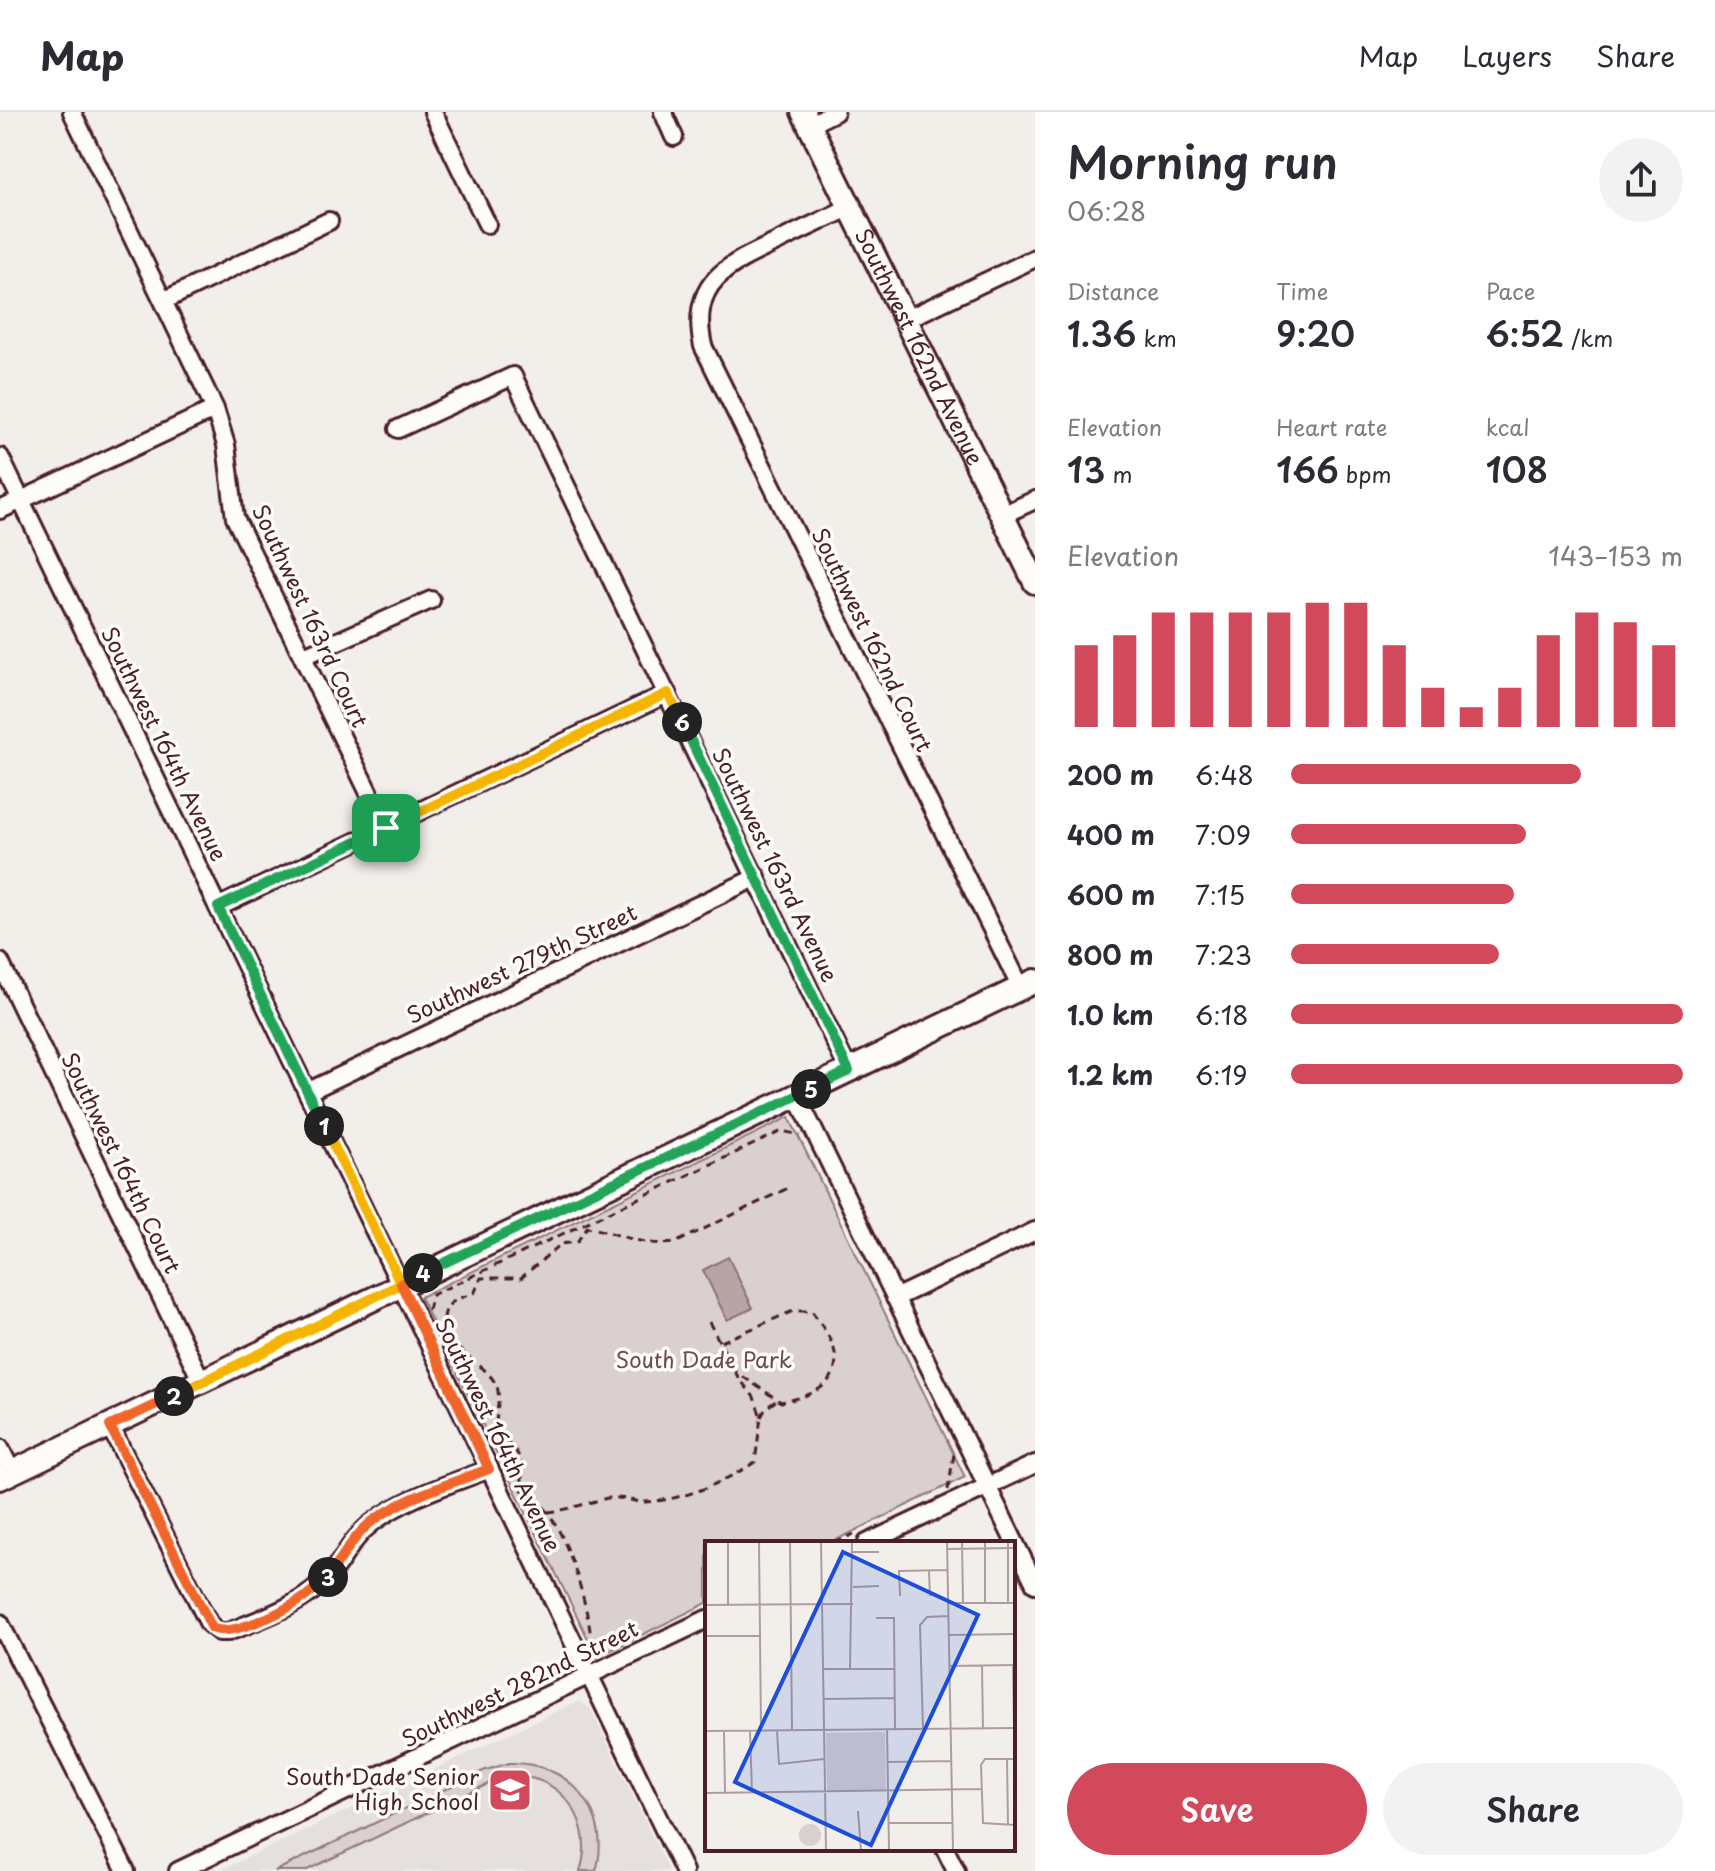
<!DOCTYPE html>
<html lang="en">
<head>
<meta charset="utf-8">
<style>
  body { margin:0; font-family:"Playpen Sans",sans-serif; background:#f2f2f3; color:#2b2b33; height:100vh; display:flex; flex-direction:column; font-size:30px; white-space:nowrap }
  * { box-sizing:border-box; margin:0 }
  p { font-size:26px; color:#7c7c81 }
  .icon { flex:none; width:44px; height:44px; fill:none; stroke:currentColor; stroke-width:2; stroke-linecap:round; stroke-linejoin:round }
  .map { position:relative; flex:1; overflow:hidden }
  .sheet { display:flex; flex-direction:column; background:#fff; width:680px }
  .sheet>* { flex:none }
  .pin { position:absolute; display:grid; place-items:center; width:68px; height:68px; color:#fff; margin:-34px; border-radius:16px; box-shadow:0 4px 12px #0006 }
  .km { position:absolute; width:40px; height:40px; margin:-20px; border-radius:50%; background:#222; color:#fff; font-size:22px; line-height:40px; text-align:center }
  .round { display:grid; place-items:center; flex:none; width:84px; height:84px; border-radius:42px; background:#f2f2f3 }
  .summary { display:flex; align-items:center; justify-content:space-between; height:136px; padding:0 32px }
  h1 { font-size:44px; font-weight:600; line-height:60px }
  .figures { display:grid; grid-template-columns:repeat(3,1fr); gap:12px; height:136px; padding:8px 32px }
  .figures div { display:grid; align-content:center }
  .figures b { font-size:34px; font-weight:600 }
  .figures small { font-size:22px; font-weight:400 }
  .figures p { font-size:22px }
  .chart { height:224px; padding:16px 32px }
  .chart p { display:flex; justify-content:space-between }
  .chart svg { width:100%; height:144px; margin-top:8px; stroke:#d1495b; stroke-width:6 }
  .button { display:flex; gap:16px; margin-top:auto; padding:16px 32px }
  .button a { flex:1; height:92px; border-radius:48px; background:#d1495b; color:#fff; font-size:32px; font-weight:600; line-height:92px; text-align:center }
  .button a+a { background:#f2f2f3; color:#2b2b33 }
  ul { padding:0 32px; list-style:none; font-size:26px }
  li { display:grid; grid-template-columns:128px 96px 1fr; align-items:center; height:60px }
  li i { height:20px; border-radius:10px; background:#d1495b }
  header { display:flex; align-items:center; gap:48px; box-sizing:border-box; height:112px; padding:0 40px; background:#fff; border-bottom:2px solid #e1e1e2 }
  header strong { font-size:38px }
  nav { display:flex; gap:44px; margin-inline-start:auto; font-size:28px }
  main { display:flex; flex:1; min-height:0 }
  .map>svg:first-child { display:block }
</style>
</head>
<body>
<header>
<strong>Map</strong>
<nav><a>Map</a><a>Layers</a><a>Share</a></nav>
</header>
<main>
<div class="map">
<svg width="1035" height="1759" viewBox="0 0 1035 1759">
  <rect width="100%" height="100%" fill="#f2efeb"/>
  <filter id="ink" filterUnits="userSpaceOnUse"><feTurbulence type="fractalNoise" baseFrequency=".0125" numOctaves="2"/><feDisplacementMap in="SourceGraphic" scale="16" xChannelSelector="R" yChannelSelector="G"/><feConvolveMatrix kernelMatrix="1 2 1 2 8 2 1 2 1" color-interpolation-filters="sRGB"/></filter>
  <g filter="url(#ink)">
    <!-- built -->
    <path fill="#e5dfdd" d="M581 1590 590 1596 669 1759H219L572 1592Z"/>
    <!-- green -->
    <path fill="#d9d0cf" stroke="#92787d" stroke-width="2" d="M789 1005 965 1365 830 1431H707V1491L597 1545 420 1185Z
      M509 1651C569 1649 613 1700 596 1759H580C599 1703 548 1646 490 1671L305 1759H275L483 1659Z"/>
    <!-- water -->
    <path fill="#b7a5a6" stroke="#8b6f75" stroke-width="2" d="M728 1145 753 1196 727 1208 703 1158Z"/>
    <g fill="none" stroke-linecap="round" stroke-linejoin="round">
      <!-- street casing -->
      <g stroke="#4a1f2b" stroke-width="22">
        <path id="street" d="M72 0 215 297 226 333 235 406 386 716
          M433 0 487 112
          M663 0 674 25
          M809 13 835 0
          M850 95C826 107 801 118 777 130 727 153 689 170 703 234L1021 876
          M163 189 329 109
          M905 208 1035 146
          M398 317 513 264 849 959
          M0 345 684 1759
          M0 398 215 297
          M1002 403 1035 388
          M304 544 431 488
          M218 795 668 581
          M0 850 202 1270
          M307 980 757 765
          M797 984 1035 1472
          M895 1186 1035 1119
          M110 1314 209 1512 219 1520H228C263 1506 304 1493 330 1463 344 1446 353 1425 372 1411 406 1385 450 1372 489 1357
          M0 1336 12 1360
          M867 1431 1035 1352
          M0 1511 126 1759
          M945 1737 956 1759
          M178 1759 707 1507"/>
      </g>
      <!-- secondary casing -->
      <g stroke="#4a1f2b" stroke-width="28">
        <g id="secondary">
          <path id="s1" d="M803 0 1035 470"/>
          <path d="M0 1366 1035 869"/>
        </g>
      </g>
      <!-- path -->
      <path stroke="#4a1f2b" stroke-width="3" stroke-dasharray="8 6" stroke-linecap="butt" d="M428 1198 432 1183 782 1019 800 1023
        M721 1230 793 1199H812C819 1210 830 1224 834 1237 844 1273 809 1285 781 1290L739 1262
        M761 1305 766 1296 777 1288
        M948 1378 954 1342
        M548 1400C570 1398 588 1390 608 1386 620 1384 633 1390 645 1390 684 1388 723 1371 755 1350L761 1305 754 1285 738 1265 709 1210
        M835 1431 854 1422
        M591 1531 606 1538
        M592 1533C588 1495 571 1433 549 1402 543 1392 530 1384 521 1377 525 1344 519 1341 496 1319 495 1306 501 1284 497 1275 486 1248 444 1240 444 1208 444 1190 459 1185 474 1182L481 1166H521L561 1132 577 1130 587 1115C618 1121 643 1135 675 1131L788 1076"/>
      <!-- street -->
      <use href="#street" stroke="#fdfcf7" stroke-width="16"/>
      <!-- secondary -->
      <use href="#secondary" stroke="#fdfcf7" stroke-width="22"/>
    </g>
  </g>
  <g fill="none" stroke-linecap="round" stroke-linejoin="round" filter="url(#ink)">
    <!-- split-1 casing -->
    <g stroke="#fff" stroke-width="16">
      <path id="split-1" d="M324 1014 218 795 386 716"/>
    </g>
    <!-- split-2 casing -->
    <g stroke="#fff" stroke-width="16">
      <path id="split-2" d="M174 1284 401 1172 324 1014"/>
    </g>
    <!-- split-3 casing -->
    <g stroke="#fff" stroke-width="16">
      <path id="split-3" d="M174 1284 110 1314 212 1516C230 1526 282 1500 299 1489 309 1483 319 1473 328 1465"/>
    </g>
    <!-- split-4 casing -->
    <g stroke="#fff" stroke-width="16">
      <path id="split-4" d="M328 1465C342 1447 352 1426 370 1411 404 1385 450 1372 489 1357L401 1172 423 1161"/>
    </g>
    <!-- split-5 casing -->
    <g stroke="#fff" stroke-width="16">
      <path id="split-5" d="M423 1161 811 977"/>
    </g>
    <!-- split-6 casing -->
    <g stroke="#fff" stroke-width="16">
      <path id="split-6" d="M682 610 849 959 811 977"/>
    </g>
    <!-- split-7 casing -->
    <g stroke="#fff" stroke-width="16">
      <path id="split-7" d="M386 716 668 581 682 610"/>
    </g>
    <!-- split-1 -->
    <use href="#split-1" stroke="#22a559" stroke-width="10"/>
    <!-- split-2 -->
    <use href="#split-2" stroke="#f5b400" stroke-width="10"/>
    <!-- split-3 -->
    <use href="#split-3" stroke="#f0652b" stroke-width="10"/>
    <!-- split-4 -->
    <use href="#split-4" stroke="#f0652b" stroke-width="10"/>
    <!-- split-5 -->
    <use href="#split-5" stroke="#22a559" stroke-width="10"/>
    <!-- split-6 -->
    <use href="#split-6" stroke="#22a559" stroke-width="10"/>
    <!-- split-7 -->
    <use href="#split-7" stroke="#f5b400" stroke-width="10"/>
  </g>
  <!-- icons -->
  <defs>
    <g id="school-square" transform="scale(2.3)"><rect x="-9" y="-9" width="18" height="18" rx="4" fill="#d1495b" stroke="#fdfcf7"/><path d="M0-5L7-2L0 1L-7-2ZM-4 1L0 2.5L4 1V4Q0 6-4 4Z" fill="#fff"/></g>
  </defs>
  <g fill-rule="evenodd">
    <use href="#school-square" x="510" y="1678"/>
  </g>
  <g text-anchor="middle" stroke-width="7" stroke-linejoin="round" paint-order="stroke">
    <!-- street labels -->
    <g font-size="22" fill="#4a1f2b" stroke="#fdfcf7">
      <text dy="8" stroke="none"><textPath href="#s1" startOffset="262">Southwest 162nd Avenue</textPath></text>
      <text transform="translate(310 504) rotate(65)" y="8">Southwest 163rd Court</text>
      <text transform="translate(872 528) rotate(64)" y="8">Southwest 162nd Court</text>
      <text transform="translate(164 632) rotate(64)" y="8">Southwest 164th Avenue</text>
      <text transform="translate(775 753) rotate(64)" y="8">Southwest 163rd Avenue</text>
      <text transform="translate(522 852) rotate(-25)" y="8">Southwest 279th Street</text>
      <text transform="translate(121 1051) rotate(64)" y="8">Southwest 164th Court</text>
      <text transform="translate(498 1323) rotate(64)" y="8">Southwest 164th Avenue</text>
      <text transform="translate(520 1572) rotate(-26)" y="8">Southwest 282nd Street</text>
    </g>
    <!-- park labels -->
    <g font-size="22" fill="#6e4b54" stroke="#fdfcf7">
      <text x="704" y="1256">South Dade Park</text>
    </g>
    <!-- poi labels -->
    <g font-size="22" fill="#4a1f2b" stroke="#fdfcf7" text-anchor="end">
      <text x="479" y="1673">South Dade Senior<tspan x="479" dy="25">High School</tspan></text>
    </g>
  </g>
  <!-- overview -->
  <g transform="translate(705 1429)">
    <rect width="310" height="310" fill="#f2efeb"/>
    <path d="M180 191 181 249 122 250 121 192ZM94 294a11 11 0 1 1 22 0a11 11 0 1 1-22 0Z" fill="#d9d0cf"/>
    <path fill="none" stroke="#af9c9e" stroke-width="2" d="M23 1V64M54 1 56 190M85 1 87 190M116 1 121 309M242 1 248 309M257 1 258 62M280 1V62M303 1V62M242 8 310 7M147 11H174M224 30 225 55M148 46 174 45M195 55 194 30 242 29M243 62H310M0 64 148 63M171 77H189L190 188M244 94 310 93M0 95H54M308 124 309 187M244 125 310 124M277 125 278 188M118 128H190M145 128 147 1M118 158 190 157M182 188 184 309M218 188 215 84 222 76 243 75M0 190 310 187M19 190 20 252M45 190 47 252M72 190 74 223 119 218M302 218 303 284M310 218H280L276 224 278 282 310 284M183 221 246 220M0 252 276 248M153 270 156 309M184 282H247"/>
    <path fill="#1d4ed8" fill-opacity="0.15" stroke="#1d4ed8" stroke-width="4" d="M138 11 273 74 166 304 30 241Z"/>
    <rect width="310" height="310" fill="none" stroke="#4a1f2b" stroke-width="4"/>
  </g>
</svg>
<div class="pin" style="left:386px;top:716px;background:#1e9e55"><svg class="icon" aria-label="arrive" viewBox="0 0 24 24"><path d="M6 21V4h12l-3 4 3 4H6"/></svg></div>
<b class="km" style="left:324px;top:1014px">1</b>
<b class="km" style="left:174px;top:1284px">2</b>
<b class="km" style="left:328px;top:1465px">3</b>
<b class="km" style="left:423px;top:1161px">4</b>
<b class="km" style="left:811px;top:977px">5</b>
<b class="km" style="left:682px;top:610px">6</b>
</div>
<section class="sheet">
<div class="summary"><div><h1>Morning run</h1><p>06:28</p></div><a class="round"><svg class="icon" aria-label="share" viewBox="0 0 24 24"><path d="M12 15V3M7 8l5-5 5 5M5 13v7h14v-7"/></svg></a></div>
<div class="figures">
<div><p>Distance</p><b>1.36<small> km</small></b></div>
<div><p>Time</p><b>9:20</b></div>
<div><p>Pace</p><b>6:52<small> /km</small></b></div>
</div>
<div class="figures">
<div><p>Elevation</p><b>13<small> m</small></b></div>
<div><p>Heart rate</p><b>166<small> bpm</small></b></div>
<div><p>kcal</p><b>108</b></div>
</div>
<div class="chart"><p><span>Elevation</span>143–153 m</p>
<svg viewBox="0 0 160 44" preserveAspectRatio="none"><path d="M5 44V19M15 44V16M25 44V9M35 44V9M45 44V9M55 44V9M65 44V6M75 44V6M85 44V19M95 44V32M105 44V38M115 44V32M125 44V16M135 44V9M145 44V12M155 44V19"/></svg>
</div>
<ul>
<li><b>200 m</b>6:48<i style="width:74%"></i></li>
<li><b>400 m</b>7:09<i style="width:60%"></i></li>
<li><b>600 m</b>7:15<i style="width:57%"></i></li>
<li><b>800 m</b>7:23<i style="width:53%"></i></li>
<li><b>1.0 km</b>6:18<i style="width:100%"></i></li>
<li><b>1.2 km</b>6:19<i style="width:100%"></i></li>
</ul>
<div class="button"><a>Save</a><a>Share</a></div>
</section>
</main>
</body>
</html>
